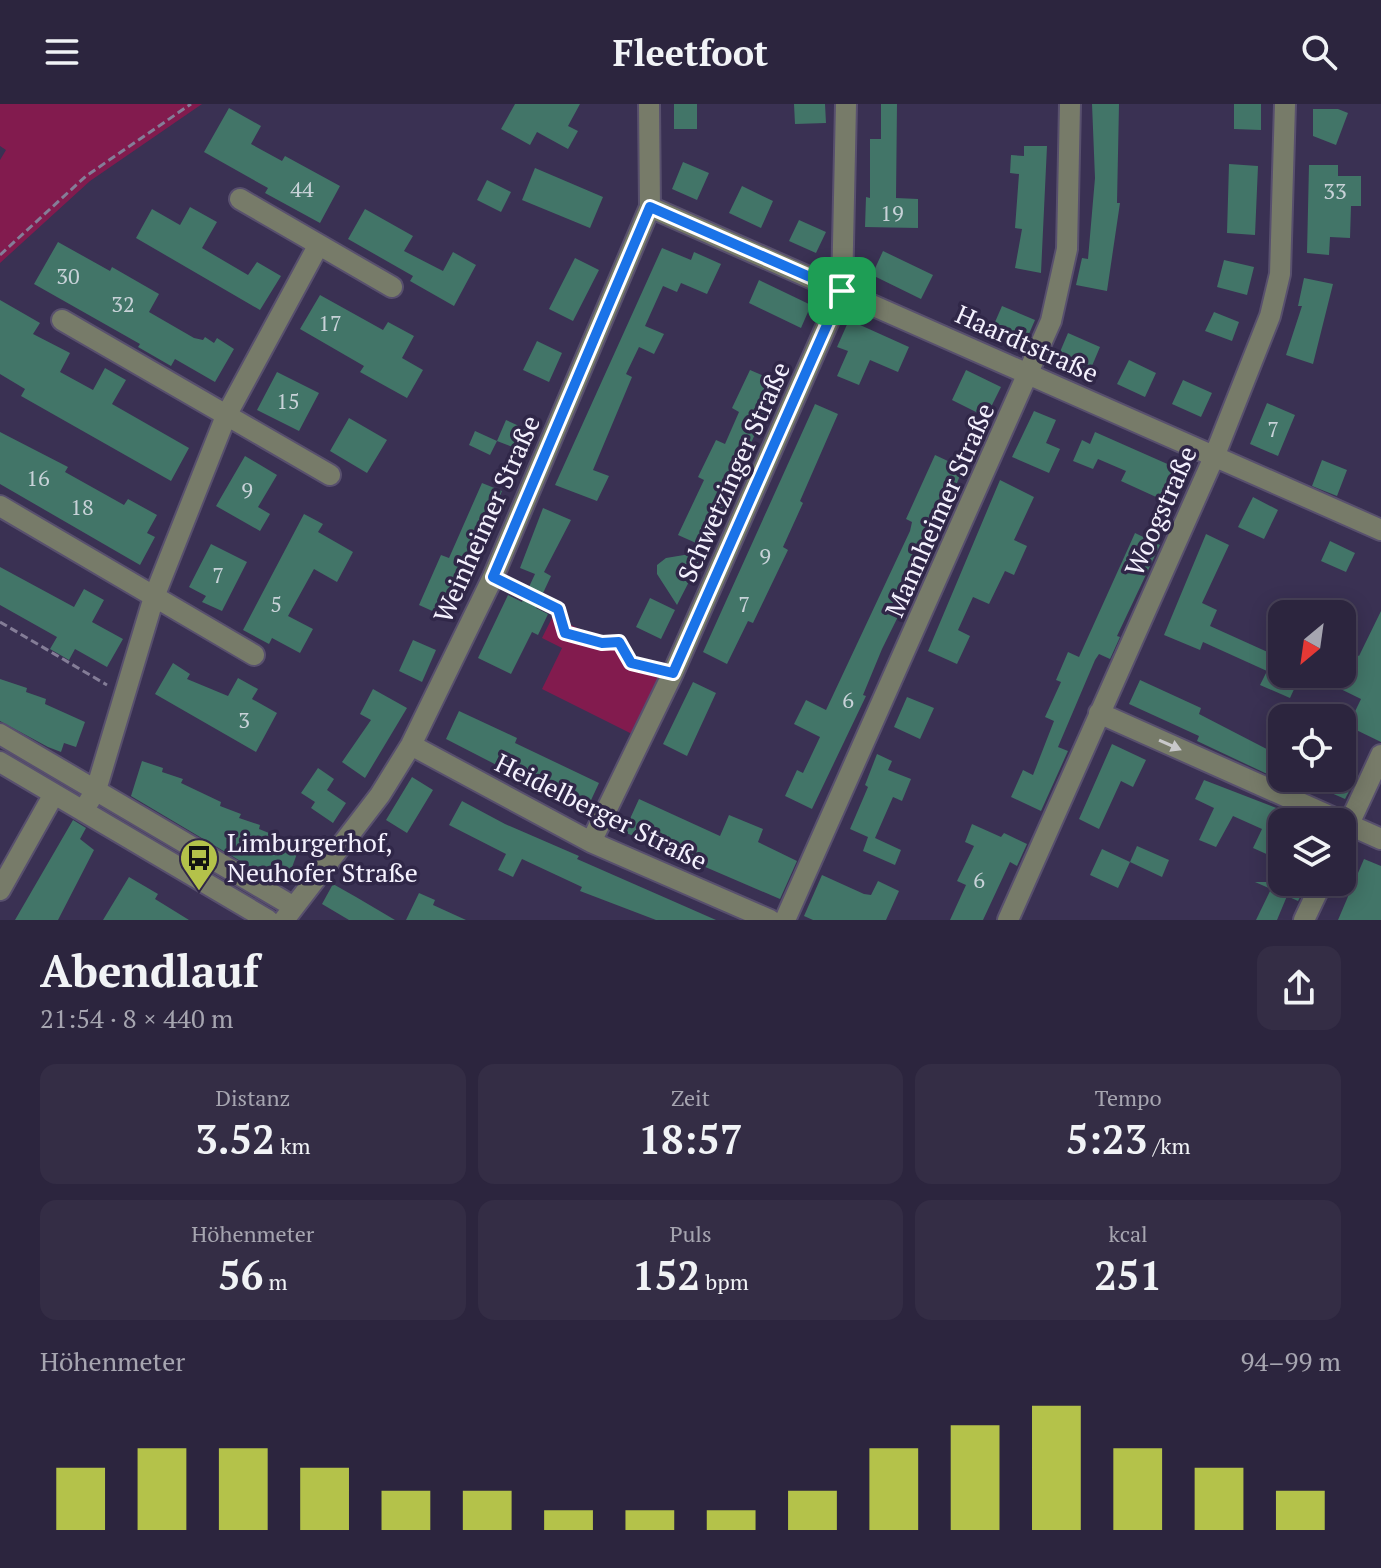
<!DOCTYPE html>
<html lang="de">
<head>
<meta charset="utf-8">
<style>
  body { margin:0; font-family:"PT Serif",serif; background:#342d45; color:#f1f3f6; height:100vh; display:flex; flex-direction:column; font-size:30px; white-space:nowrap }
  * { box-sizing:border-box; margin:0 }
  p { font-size:26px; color:#a6a5b0 }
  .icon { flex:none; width:44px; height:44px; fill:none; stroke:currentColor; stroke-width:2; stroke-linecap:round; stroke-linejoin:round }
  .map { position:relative; height:816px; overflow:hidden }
  .sheet { display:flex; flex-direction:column; background:#2c253e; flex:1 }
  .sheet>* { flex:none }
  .needle { width:52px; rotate:209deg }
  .controls { position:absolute; left:1268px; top:496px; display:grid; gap:16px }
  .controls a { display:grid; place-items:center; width:88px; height:88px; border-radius:16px; background:#2c253e; box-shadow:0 4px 20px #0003,0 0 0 2px #484258; font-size:40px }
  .pin { position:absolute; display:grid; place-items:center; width:68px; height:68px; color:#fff; margin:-34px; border-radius:16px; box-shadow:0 4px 12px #0006 }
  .round { display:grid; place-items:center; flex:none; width:84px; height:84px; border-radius:16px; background:#342d45 }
  .summary { display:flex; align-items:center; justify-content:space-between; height:136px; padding:0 40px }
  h1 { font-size:44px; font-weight:600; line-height:60px }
  .metrics { display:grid; grid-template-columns:repeat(3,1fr); gap:12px; height:136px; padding:8px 40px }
  .metrics div { display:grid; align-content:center; border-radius:16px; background:#342d45; text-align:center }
  .metrics b { font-size:40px; font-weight:600 }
  .metrics small { font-size:22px; font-weight:400 }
  .metrics p { font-size:22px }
  .chart { height:224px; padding:16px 40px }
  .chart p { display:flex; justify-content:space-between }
  .chart svg { width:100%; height:144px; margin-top:8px; stroke:#b4c24a; stroke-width:6 }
  header { display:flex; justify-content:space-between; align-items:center; height:104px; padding:0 40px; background:#2c253e; font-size:36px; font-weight:600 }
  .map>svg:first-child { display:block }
</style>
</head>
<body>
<header><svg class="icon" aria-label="menu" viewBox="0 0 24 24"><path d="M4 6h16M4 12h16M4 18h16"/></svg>Fleetfoot<svg class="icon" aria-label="search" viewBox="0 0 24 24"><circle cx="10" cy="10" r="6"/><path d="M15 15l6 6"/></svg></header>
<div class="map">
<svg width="1381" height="816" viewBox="0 0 1381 816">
  <rect width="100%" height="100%" fill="#3a3153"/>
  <!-- green -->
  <path fill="#821b4e" d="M0 0H202L90 77 0 159V56L6 46 0 42Z
    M553 512 663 566 632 630 542 585 562 544 542 534Z"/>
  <!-- building -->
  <path fill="#427568" d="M515 0H580L568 22 578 27 568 45 537 28 530 41 501 25Z
    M674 0H697V25H674Z
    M794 0H825L826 19 795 20Z
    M881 0H897L896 94 918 95V124L865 123 866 93 870 94V35H881Z
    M1092 0H1119L1117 99H1120L1107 187 1076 181 1082 154 1088 155 1095 74Z
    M1234 0H1261V26L1234 25Z
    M229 4 261 22 251 40 282 57 285 52 340 82 320 119 265 89 268 84 204 48Z
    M1313 5H1338L1348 9 1336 41 1313 32Z
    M1024 42H1047L1041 169 1015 164 1022 125 1015 124 1019 70 1010 69 1011 51 1024 52Z
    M683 58 709 69 697 96 672 85Z
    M1229 60 1258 62 1255 131 1227 129Z
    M1309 61H1338V72H1361V102H1351L1350 134 1330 133 1329 151 1307 149Z
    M535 64 603 93 590 124 522 96Z
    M487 76 511 88 501 108 477 96Z
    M742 82 773 97 761 124 729 109Z
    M190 103 217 118 202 144 248 171 257 158 281 172 260 206 136 134 152 105 180 121Z
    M365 105 413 132 404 147 443 167 453 148 476 161 454 202 410 177 413 172 348 135Z
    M799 116 826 128 816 149 789 137Z
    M58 138 110 167 112 163 159 190 149 208 194 234 203 236 205 233 214 239 217 234 234 245 215 278 175 255 171 262 138 243 140 240 34 180Z
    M662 144 691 156 694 148 721 160 707 190 681 179 677 188 663 182 645 222 664 230 654 250 639 243 626 270 632 273 593 366 609 372 597 397 555 381Z
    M883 147 933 171 921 195 872 171Z
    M575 154 599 166 573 217 549 205Z
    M1224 156 1254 163 1247 191 1217 183Z
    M1304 174 1333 180 1313 260 1286 251 1302 202H1298Z
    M759 176 811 201 801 224 749 199Z
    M320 191 383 226 388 218 414 232 402 254 423 266 407 294 360 268 364 262 300 225Z
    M0 196 40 219 33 230 70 249 60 268 93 286 105 264 126 276 112 300 189 344 171 377 21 292 25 285 0 270Z
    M1002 202 1035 216 1025 239 992 225Z
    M1214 208 1239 218 1232 237 1205 227Z
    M849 216 909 243 898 268 870 256 859 281 837 272 848 247 837 243Z
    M1068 229 1100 243 1089 269 1057 255Z
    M537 237 562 249 549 278 523 266Z
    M1129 256 1156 269 1145 293 1117 280Z
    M750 266 778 278 705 443 678 431 704 376 698 373 716 336 725 340 739 308 732 304Z
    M966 266 1001 283 986 313 952 296Z
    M277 268 319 289 299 327 257 306Z
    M1183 276 1212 289 1201 313 1172 300Z
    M1267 299 1295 311 1278 352 1250 340Z
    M815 300 838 310 800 397 803 399 783 443 788 446 753 519 748 517 727 560 703 548Z
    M1034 307 1056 316 1046 339 1060 345 1049 369 1012 353Z
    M349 314 387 336 367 369 330 347Z
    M506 316 528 326 520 346 497 337Z
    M475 327 497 337 490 351 469 341Z
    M0 328 68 363 65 368 124 401 128 395 157 411 147 429 155 433 140 461 0 380Z
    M1095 328 1181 366 1167 398 1121 377 1126 367 1098 355 1093 365 1073 357 1082 336 1090 340Z
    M935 351 963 364 927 454 882 545 863 591 866 592 812 705 785 692 797 666 803 669 820 633 794 620 806 596 826 606 910 427 912 418 906 415Z
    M245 352 277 371 258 403 270 410 260 427 216 402Z
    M1322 356 1347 366 1337 392 1312 382Z
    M1000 376 1034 393 1014 436 1027 442 1014 471 1005 467 989 500 973 493 958 526 970 532 957 560 928 547Z
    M482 379 502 387 448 514 419 501 441 451 449 454Z
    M1253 393 1278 406 1264 435 1238 423Z
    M543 404 571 416 544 468 551 472 536 504 548 510 538 531 532 528 511 570 478 554 508 491 522 498 535 470 520 464Z
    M304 410 323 420 318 428 353 448 337 478 314 465 288 512 313 525 300 549 272 534 269 540 243 526Z
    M1135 429 1160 441 1117 532 1120 533 1110 555 1099 550 1095 556 1058 643 1068 647 1041 707 1011 693 1023 666 1033 671 1054 617 1045 613 1061 578 1056 576 1068 548 1079 553Z
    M1206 430 1229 441 1202 499 1217 506 1210 522 1274 551 1282 533V570H1301L1290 594 1260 581 1267 567 1203 538 1200 546 1164 531Z
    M1330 437 1355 449 1346 468 1321 457Z
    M211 440 247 458 222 507 202 498 206 492 189 483Z
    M702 448 695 466 677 501 657 470V461L666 454Z
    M0 463 74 503 84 485 104 496 92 518 123 535 107 563 75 545 69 556 50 545 57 533 0 501Z
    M650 494 675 506 661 535 636 523Z
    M1381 507V638L1348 622 1361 595 1310 570H1342V558L1348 546 1359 552Z
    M413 536 436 546 422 578 399 567Z
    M173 559 190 570 187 575 228 592 238 574 258 585 252 595 277 609 256 648 155 590Z
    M0 575 27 584 26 588 46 595 45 600 85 618 76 643 64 639 61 648 48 643 0 617Z
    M1140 576 1201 604 1199 610 1282 653V677L1197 637 1199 632 1129 600Z
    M693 578 716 589 687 652 663 640Z
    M373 585 407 604 365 674 342 658 371 616 360 610Z
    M907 593 934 604 920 635 894 623Z
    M459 607 517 634 515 639 599 679 586 707 446 635Z
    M1112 640 1146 656 1133 683 1121 677 1099 725 1079 715Z
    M877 650 892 657 888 666 911 675 902 697 893 693 875 734 901 746 895 761 863 747 868 733 850 725 868 683 865 681Z
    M142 657 163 664 162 668 183 675 181 679 221 698 220 702 241 710 239 714 260 721 259 725 279 733 278 737 299 744 290 769 278 765 274 774 264 771 131 692Z
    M1342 663 1358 670 1345 695 1306 678 1303 686 1283 677 1285 674H1342Z
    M318 664 334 675 327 686 346 699 333 719 311 704 315 698 301 689Z
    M412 673 433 686 407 729 386 716Z
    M1204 676 1292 710 1289 718H1282V757L1253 744 1262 725 1233 712 1216 743 1199 736 1214 704 1195 695Z
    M639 695 720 732 729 711 763 725 758 738 797 757 780 795 624 728Z
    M462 697 505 720 579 752 577 755 716 816H656L580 787 582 783 522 755 513 773 498 766 506 750 449 721Z
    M73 716 86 724 80 735 94 746 58 816H15Z
    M972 720 1001 733 1004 729 1027 740 1017 762 1010 758 983 816H950L966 781 957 777 974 742 965 738Z
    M1137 742 1169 756 1162 773 1130 758Z
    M1102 745 1130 758 1118 784 1090 771Z
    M1364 755 1381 762V816H1338Z
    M822 771 864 790 871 791 878 777 899 787 886 816H813L804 812Z
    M129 773 158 790 155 795 189 816H103Z
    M1255 778H1308L1298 797 1287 792 1277 816H1256L1271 785Z
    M333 780 356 793 395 816H349L322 800Z
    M419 789 435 796 433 801 466 816H406Z"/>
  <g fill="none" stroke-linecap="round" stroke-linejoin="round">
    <!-- minor casing -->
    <g stroke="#58506e" stroke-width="24">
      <path id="minor" d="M240 95 392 183
        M650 103 1381 426
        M62 216 330 371
        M0 402 254 551
        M1099 609 1381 735
        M0 630 294 803
        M411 641 591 738 770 816
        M0 658 268 816
        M83 707 96 686 154 493 226 312 318 142
        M1342 735 1381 651
        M591 738 673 569 842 187 846 0
        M0 786 54 690
        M284 816 380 691 411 641 493 473 650 103 649 0
        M785 816 1051 217 1067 145 1070 0
        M1008 816 1214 353 1270 212 1280 170 1285 0
        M1304 816 1322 778"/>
    </g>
    <!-- path -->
    <path stroke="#847d97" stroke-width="3" stroke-dasharray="8 4" stroke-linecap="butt" d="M0 151 86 72 191 0
      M511 482 558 505 565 529 602 539 619 538 631 559 654 565
      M0 518 107 581"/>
    <!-- minor -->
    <use href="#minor" stroke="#777b69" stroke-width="20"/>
  </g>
  <!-- one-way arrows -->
  <defs><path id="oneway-solid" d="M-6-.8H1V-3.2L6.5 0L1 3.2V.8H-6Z" transform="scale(2)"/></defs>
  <use fill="#c8c8ca" href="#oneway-solid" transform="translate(1170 641) rotate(24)"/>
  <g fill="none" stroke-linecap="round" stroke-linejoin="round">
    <!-- route casing -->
    <g stroke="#fff" stroke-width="16">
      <path id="route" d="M650 103 842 187 673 569 631 559 619 538 602 539 565 529 558 505 493 473Z"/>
    </g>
    <!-- route -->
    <use href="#route" stroke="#1a73e8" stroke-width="10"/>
  </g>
  <!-- icons -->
  <defs>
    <g id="bus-pin" transform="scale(2)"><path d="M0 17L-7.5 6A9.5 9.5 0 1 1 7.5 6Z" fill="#b4c24a" stroke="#302748"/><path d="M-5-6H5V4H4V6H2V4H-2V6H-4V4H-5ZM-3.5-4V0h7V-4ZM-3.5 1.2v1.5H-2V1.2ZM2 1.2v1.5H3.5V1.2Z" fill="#111"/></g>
  </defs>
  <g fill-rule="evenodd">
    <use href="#bus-pin" x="199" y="754"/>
  </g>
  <g text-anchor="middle" stroke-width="7" stroke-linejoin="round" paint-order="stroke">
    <!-- number labels -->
    <g font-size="22" fill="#c8d2d8">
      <text x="302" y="93">44</text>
      <text x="1335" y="95">33</text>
      <text x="892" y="117">19</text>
      <text x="68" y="180">30</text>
      <text x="123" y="208">32</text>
      <text x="330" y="227">17</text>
      <text x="288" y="305">15</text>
      <text x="1273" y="333">7</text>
      <text x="38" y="382">16</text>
      <text x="247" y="394">9</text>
      <text x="82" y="411">18</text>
      <text x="765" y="460">9</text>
      <text x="218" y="479">7</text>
      <text x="276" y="508">5</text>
      <text x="744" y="508">7</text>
      <text x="848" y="604">6</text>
      <text x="244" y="624">3</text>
      <text x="979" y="784">6</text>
    </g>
    <!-- street labels -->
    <g font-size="26" fill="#f4f1fe" stroke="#302748">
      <text transform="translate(1027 240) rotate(24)" y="9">Haardtstraße</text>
      <text transform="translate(734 368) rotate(-66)" y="9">Schwetzinger Straße</text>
      <text transform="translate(940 406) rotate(-66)" y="9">Mannheimer Straße</text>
      <text transform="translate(1161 407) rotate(-66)" y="9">Woogstraße</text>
      <text transform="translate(487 415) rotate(-66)" y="9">Weinheimer Straße</text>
      <text transform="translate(601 708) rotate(26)" y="9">Heidelberger Straße</text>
    </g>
    <!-- poi labels -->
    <g font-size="26" fill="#f4f1fe" stroke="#302748" text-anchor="start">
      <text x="227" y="748">Limburgerhof,<tspan x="227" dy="30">Neuhofer Straße</tspan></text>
    </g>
  </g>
</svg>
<div class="controls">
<a><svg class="needle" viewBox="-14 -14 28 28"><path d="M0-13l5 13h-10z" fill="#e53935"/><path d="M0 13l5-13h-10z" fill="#a6a5b0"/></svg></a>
<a><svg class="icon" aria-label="locate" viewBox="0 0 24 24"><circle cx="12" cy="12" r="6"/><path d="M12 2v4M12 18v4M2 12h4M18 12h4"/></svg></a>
<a><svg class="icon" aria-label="layers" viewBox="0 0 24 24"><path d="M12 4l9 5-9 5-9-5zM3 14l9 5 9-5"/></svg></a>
</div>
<div class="pin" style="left:842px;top:187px;background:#1e9e55"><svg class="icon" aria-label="arrive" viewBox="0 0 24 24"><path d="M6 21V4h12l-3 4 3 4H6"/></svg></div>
</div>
<section class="sheet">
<div class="summary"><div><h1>Abendlauf</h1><p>21:54 · 8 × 440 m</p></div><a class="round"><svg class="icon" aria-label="share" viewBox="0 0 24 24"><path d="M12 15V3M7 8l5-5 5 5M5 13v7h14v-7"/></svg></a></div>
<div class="metrics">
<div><p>Distanz</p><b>3.52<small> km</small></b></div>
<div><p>Zeit</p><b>18:57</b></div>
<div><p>Tempo</p><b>5:23<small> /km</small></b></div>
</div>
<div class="metrics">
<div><p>Höhenmeter</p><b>56<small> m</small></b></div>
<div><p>Puls</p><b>152<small> bpm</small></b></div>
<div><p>kcal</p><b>251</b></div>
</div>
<div class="chart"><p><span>Höhenmeter</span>94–99 m</p>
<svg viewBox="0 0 160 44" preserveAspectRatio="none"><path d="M5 44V25M15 44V19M25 44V19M35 44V25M45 44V32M55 44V32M65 44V38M75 44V38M85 44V38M95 44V32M105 44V19M115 44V12M125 44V6M135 44V19M145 44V25M155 44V32"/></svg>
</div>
</section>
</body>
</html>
